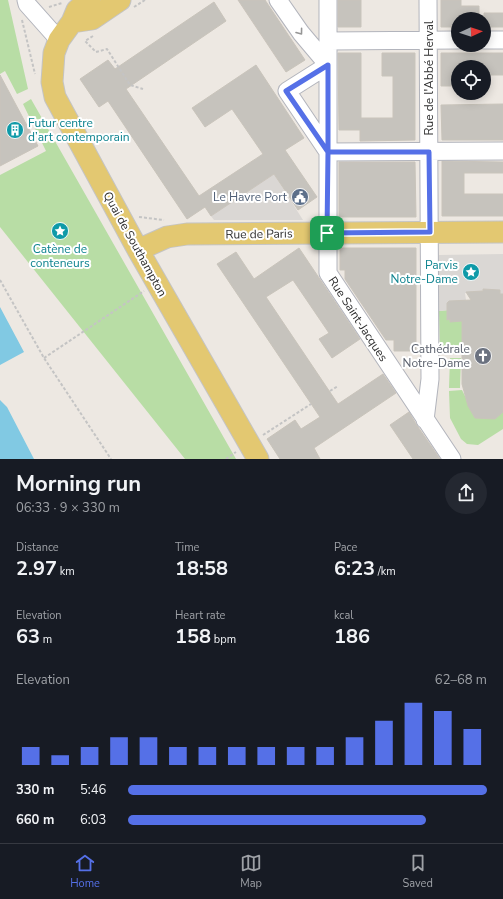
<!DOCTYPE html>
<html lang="en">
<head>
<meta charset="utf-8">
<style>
  body { margin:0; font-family:"Nunito Sans",sans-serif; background:#242831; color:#f1f3f6; height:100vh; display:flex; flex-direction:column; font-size:15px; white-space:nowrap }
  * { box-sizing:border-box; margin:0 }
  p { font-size:13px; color:#9ea1a6 }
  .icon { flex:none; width:22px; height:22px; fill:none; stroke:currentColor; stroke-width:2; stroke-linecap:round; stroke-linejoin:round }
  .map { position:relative; height:459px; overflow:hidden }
  .sheet { display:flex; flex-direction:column; background:#171b24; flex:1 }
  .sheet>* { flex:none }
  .needle { width:26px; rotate:87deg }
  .buttons { position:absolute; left:451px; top:12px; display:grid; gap:8px }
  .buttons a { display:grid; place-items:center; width:40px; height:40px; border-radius:50%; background:#171b24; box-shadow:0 2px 10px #0003; font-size:20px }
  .pin { position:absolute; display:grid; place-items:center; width:34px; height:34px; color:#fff; margin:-17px; border-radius:8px; box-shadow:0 2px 6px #0006 }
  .round { display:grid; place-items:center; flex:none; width:42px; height:42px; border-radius:21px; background:#242831 }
  .head { display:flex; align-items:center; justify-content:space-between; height:68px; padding:0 16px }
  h1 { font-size:22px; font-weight:700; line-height:30px }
  .metrics { display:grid; grid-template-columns:repeat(3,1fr); gap:6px; height:68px; padding:4px 16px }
  .metrics div { display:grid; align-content:center }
  .metrics b { font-size:20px; font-weight:700 }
  .metrics small { font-size:11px; font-weight:400 }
  .metrics p { font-size:11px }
  .chart { height:112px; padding:8px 16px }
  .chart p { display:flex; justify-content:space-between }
  .chart svg { width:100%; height:72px; margin-top:4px; stroke:#5570e7; stroke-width:6 }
  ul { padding:0 16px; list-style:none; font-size:13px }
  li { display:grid; grid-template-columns:64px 48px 1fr; align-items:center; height:30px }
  li i { height:10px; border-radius:5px; background:#5570e7 }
  .tabs { display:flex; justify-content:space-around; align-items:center; height:56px; border-top:1px solid #363941; background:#171b24; font-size:11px; color:#9ea1a6 }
  .tabs a { display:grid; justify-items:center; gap:2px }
  .tabs .current { color:#5570e7 }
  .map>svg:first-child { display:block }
</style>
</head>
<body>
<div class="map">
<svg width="503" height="459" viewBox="0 0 503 459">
  <rect width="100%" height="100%" fill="#ede8e2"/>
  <!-- green -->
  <path fill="#b8dda5" d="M0 0H8L28 89 17 94 5 71 0 74Z
    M31 99 236 459H185L0 227V175L46 151 23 104Z
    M449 310 465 321 464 350 462 353 440 354 439 311Z
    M450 358H461L460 388H449Z
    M462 390 476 418 503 410V429L478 445 467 444 461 439 450 418 449 391Z"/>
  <!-- plaza -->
  <path fill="#dad7d4" d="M274 174 303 220H214L211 216Z
    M503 254V294H500V290L483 289 482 293 472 291 471 293H465L466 300 449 310 439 311V255Z"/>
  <!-- water -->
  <path fill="#81c9e3" d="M0 307 24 352 0 365Z
    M0 400 7 407 34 459H0Z"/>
  <!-- building -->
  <path fill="#c6c3bd" stroke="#c9c4bb" d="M238 0H265L305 60 286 72Z
    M338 0H361V27H338Z
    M441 0H461V6H479V19H458V27H441Z
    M214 2 226 21 126 89 199 196 263 154 232 109 205 127 192 108 256 65 304 138 285 150 317 197 298 210 274 174 211 216 205 207 187 219 108 101 99 107 80 79 108 60 115 69Z
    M484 13H503V27H484Z
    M338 53H361V118H393V76H382V53H415V140L360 141V130H339Z
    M441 53H503V75H484V67H458V86H441Z
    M0 75 38 146 0 166Z
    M503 104V140H442L441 105Z
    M442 161 503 162V173H464V194H503V216H442Z
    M339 162H415L416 217H339Z
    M299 248 360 339 332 358 319 339 329 333 293 280 266 297 338 404 383 374 396 393 314 448 320 459H280L267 439 295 420 301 429 320 417 217 264 236 252 254 279Z
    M340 248H416V351H394V340H386L345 279V270H340Z
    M483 289 500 290V294H503V412L495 419 475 418 468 406 462 384V321L450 322V319L447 320V303L449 301 471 300 466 292 483 291Z
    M409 412 416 424 440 459H413L390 425Z"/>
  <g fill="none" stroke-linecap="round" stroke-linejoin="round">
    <!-- minor casing -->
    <g stroke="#b2b4bc" stroke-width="19">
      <path id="minor" d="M26 0 27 4 59 40
        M278 0 301 33 328 65
        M328 0V273L452 459
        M484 40H503
        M328 41 458 40
        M328 65 287 91 328 152 503 151
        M425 420 430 379 428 0"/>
    </g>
    <!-- major casing -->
    <g stroke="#c4c4c4" stroke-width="23">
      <path id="major" d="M90 0 77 10 72 22 59 40 54 53 52 82 55 97 138 250 258 459
        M72 22 92 19 120 0
        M138 250 167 237 187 234 503 232"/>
    </g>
    <!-- path -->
    <path stroke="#c4c4c4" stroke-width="2" stroke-dasharray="3 2" stroke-linecap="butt" d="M49 7 62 3
      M134 7 145 0
      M22 20 35 74
      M93 36 85 41 96 52 107 49 130 85 143 89
      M139 217 164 220
      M0 280 44 358 111 459
      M44 358 144 291
      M330 391 338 386
      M263 435 311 404
      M226 459 236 452"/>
    <!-- minor -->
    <use href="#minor" stroke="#fff" stroke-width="17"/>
    <!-- major -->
    <use href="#major" stroke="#e3c871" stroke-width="21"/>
  </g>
  <!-- one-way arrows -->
  <defs><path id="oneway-chevron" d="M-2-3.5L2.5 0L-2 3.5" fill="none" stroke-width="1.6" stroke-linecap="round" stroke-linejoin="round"/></defs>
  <use stroke="#969696" href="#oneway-chevron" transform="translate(300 32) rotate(53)"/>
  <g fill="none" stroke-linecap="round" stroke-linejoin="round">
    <!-- route casing -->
    <g stroke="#fff" stroke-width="8">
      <path id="route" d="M327 233 430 232 429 152H328V65L286 91 328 152 327 233"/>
    </g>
    <!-- route -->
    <use href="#route" stroke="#5570e7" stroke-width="5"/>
  </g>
  <!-- icons -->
  <defs>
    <g id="building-disc" transform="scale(0.9)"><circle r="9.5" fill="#0f9aa8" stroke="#fff"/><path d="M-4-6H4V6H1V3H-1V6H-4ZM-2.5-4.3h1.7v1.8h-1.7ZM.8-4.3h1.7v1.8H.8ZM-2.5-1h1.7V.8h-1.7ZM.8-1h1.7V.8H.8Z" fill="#fff"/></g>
    <g id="civic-disc" transform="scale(0.9)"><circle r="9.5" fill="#5c6f8a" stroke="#fff"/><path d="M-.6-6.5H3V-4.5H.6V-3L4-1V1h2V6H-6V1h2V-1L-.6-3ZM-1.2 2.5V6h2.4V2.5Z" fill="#fff"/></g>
    <g id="sight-disc" transform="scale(0.9)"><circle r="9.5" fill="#0f9aa8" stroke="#fff"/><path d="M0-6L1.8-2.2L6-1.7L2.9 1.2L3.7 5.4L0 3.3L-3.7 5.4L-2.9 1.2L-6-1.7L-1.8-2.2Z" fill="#fff"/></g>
    <g id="church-disc" transform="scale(0.9)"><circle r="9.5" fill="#6b7280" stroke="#fff"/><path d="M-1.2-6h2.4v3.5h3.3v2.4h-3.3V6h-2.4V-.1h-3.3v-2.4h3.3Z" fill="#fff"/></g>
  </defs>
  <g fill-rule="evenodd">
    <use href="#building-disc" x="15" y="130"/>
    <use href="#civic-disc" x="300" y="197"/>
    <use href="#sight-disc" x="60" y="231"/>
    <use href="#sight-disc" x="471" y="272"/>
    <use href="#church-disc" x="483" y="356"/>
  </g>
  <g text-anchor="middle" stroke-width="4" stroke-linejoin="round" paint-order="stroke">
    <!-- street labels -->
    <g font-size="12" fill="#2e2e2e" stroke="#fff">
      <text transform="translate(429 78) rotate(-90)" y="4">Rue de l'Abbé Herval</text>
      <text transform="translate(259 234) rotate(-1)" y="4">Rue de Paris</text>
      <text transform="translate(135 244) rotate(61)" y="4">Quai de Southampton</text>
      <text transform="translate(358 319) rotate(57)" y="4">Rue Saint-Jacques</text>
    </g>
    <!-- culture labels -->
    <g font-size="12" fill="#0d838f" stroke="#fff" text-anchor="start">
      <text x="28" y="127">Futur centre<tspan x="28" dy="14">d’art contemporain</tspan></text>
      <text x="60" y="253" text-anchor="middle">Catène de<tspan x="60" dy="14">conteneurs</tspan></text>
      <text x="458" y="269" text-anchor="end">Parvis<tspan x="458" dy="14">Notre-Dame</tspan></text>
    </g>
    <!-- service labels -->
    <g font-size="12" fill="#4e5e75" stroke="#fff" text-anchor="end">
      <text x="287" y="201">Le Havre Port</text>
    </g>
    <!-- worship labels -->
    <g font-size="12" fill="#5b616d" stroke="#fff" text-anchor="end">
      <text x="470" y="353">Cathédrale<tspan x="470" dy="14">Notre-Dame</tspan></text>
    </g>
  </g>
</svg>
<div class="buttons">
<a><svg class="needle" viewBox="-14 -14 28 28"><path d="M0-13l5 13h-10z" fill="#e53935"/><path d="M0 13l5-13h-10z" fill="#9ea1a6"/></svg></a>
<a><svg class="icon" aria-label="locate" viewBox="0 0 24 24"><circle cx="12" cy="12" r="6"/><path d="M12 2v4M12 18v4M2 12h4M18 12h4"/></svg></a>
</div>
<div class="pin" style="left:327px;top:233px;background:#1e9e55"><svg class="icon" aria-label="arrive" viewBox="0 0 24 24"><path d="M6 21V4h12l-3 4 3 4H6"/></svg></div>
</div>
<section class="sheet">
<div class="head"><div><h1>Morning run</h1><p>06:33 · 9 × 330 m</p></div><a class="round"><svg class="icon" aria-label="share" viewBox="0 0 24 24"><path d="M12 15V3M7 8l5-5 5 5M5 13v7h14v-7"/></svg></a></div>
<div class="metrics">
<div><p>Distance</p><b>2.97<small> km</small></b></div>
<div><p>Time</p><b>18:58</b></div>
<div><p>Pace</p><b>6:23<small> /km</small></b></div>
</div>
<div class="metrics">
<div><p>Elevation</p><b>63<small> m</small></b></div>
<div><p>Heart rate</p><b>158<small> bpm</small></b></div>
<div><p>kcal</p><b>186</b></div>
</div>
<div class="chart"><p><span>Elevation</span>62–68 m</p>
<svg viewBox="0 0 160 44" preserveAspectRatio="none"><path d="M5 44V33M15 44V38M25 44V33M35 44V27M45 44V27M55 44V33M65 44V33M75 44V33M85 44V33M95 44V33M105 44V33M115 44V27M125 44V17M135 44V6M145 44V11M155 44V22"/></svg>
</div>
<ul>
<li><b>330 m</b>5:46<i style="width:100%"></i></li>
<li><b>660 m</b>6:03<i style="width:83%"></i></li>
</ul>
</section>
<nav class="tabs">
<a class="current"><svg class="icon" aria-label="home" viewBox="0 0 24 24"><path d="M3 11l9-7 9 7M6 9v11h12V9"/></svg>Home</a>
<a><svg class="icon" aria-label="map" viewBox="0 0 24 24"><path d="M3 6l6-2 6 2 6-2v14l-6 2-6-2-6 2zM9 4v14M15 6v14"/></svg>Map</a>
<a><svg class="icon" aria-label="saved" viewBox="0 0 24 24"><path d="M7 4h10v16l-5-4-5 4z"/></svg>Saved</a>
</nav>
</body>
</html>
